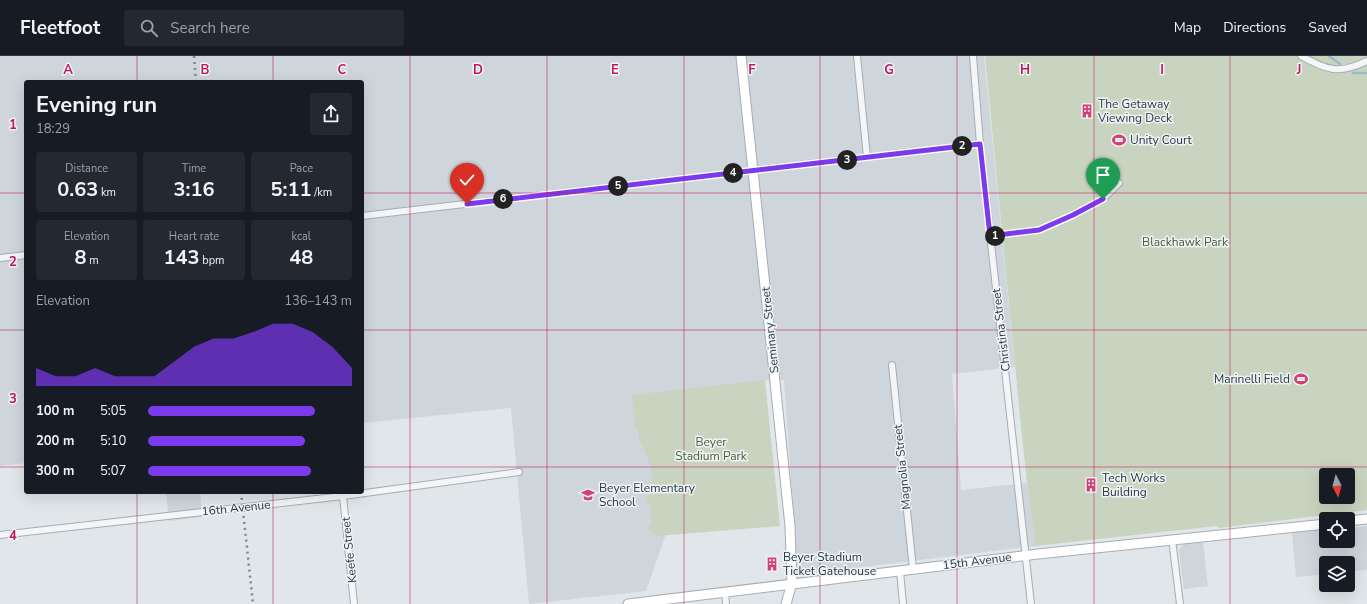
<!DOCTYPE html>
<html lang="en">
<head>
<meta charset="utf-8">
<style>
  body { margin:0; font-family:"Nunito Sans",sans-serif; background:#242831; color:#f1f3f6; height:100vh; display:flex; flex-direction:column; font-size:15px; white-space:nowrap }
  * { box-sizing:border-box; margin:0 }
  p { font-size:13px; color:#9ea1a6 }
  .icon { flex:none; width:22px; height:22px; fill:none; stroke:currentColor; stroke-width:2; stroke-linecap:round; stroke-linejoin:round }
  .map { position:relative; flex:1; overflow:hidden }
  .sheet { position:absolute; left:24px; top:24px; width:340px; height:414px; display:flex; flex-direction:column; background:#171b24; border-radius:4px; box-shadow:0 4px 16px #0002 }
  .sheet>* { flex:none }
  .needle { width:26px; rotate:174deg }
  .buttons { position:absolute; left:1319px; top:412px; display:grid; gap:8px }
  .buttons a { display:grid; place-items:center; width:36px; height:36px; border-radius:4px; background:#171b24; box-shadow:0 4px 16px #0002; font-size:20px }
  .pin { position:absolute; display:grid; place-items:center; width:34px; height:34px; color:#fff; margin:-41px -17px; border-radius:50% 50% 50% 0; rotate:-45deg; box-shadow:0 0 4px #0007 }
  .pin .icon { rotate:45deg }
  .km { position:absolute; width:20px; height:20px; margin:-10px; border-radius:50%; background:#222; color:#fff; font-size:11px; line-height:20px; text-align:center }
  .round { display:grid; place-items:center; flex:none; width:42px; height:42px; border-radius:4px; background:#242831 }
  .summary { display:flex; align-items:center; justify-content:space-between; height:68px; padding:0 12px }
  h1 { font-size:22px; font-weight:700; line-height:30px }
  .stats { display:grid; grid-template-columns:repeat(3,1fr); gap:6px; height:68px; padding:4px 12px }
  .stats div { display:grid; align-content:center; border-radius:4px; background:#242831; text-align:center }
  .stats b { font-size:20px; font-weight:700 }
  .stats small { font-size:11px; font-weight:400 }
  .stats p { font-size:11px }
  .chart { height:112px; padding:8px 12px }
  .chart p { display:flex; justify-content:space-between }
  .chart svg { width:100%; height:72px; margin-top:4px; fill:#7c3aed; opacity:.7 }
  ul { padding:0 12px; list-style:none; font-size:13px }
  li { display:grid; grid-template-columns:64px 48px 1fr; align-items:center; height:30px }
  li i { height:10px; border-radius:5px; background:#7c3aed }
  header { display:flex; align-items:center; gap:24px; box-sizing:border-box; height:56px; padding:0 20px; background:#171b24; border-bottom:1px solid #363941 }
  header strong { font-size:19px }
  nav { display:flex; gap:22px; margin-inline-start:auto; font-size:14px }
  .search { width:280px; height:36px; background:#242831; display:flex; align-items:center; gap:10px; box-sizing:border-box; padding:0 14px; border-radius:4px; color:#9ea1a6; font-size:15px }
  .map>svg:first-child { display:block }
</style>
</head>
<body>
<header>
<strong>Fleetfoot</strong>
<div class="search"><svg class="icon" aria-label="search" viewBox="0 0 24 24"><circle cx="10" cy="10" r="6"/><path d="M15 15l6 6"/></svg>Search here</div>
<nav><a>Map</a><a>Directions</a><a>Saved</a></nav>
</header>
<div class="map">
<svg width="1367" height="548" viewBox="0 0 1367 548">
  <rect width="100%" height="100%" fill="#e0e6e9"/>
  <!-- built -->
  <path fill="#ced5db" d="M0 0H984L1015 311 952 318 961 434 1027 427 1022 381 1035 490 798 519 784 324H765L636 375 652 410 654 422 653 435 665 481 646 535 529 548 511 352 362 367V26H26V407L0 410Z
    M166 436H200L202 461 169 465Z
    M1367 470V514L1348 516V507H1326V518L1296 521 1292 476 1326 473V485H1348V472Z
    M1203 486 1208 530 1184 533 1179 494 1184 488Z"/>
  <!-- green -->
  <path fill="#c9d4c0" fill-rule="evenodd" d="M985 0H1367V454L1219 472 1217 470 1035 490 1022 381ZM1326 419H1348V441H1326Z
    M765 324 780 470 656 480 649 474 648 471 652 467 650 451 645 443 653 435C655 407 644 400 637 376 633 365 634 350 632 339Z"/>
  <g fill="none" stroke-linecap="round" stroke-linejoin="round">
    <!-- stream -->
    <path stroke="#99bccb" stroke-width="2.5" d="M1329 0 1340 8
      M1353 17H1367"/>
    <!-- street casing -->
    <g stroke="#a5aeb3" stroke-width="8">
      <path id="street" d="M857 0 867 101
        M973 0 980 88 1031 548
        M1301 0C1328 14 1338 19 1367 5
        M362 160 980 88
        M990 180 1039 174 1073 159 1103 143 1119 127
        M0 202 26 199
        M892 309 913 513
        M343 440 354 548
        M0 479 343 440 519 416
        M1172 483 1180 548
        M900 515 903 548
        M725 535 726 548"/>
    </g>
    <!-- secondary casing -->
    <g stroke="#a5aeb3" stroke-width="11">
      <path id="secondary" d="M741 0 790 470 792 527 786 548
        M1348 465 1367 463
        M628 548 1038 498 1326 468"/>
    </g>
    <!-- street -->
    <use href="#street" stroke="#f3f5f7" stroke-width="6"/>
    <!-- secondary -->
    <use href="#secondary" stroke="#fff" stroke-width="9"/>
    <!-- rail -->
    <path stroke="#788994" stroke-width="2.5" stroke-dasharray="2 4" stroke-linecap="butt" d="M194 0 196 26
      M241 436 253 548"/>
  </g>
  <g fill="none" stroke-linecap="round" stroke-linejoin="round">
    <!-- route casing -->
    <g stroke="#fff" stroke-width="8">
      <path id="route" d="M467 148 980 88 990 180 1039 174 1073 159 1103 143"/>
    </g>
    <!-- route -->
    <use href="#route" stroke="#7c3aed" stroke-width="5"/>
  </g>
  <!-- grid -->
  <path fill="none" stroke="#c2185b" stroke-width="1" stroke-opacity="0.55" d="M137 0V26M273 0V26M410 0V548M547 0V548M684 0V548M820 0V548M957 0V548M1094 0V548M1230 0V548M0 137H26M362 137H1367M0 274H26M362 274H1367M0 411H26M362 411H1367M137 436V548M273 436V548"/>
  <!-- icons -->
  <defs>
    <g id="building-bare" transform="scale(1.08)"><path d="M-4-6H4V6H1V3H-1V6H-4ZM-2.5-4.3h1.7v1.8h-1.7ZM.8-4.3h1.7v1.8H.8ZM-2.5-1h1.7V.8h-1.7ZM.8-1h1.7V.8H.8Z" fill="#d43f76" stroke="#eff4f7" stroke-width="2.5" paint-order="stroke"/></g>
    <g id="stadium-bare" transform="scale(1.08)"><path d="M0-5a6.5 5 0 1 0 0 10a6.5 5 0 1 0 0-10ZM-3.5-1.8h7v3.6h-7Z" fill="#d43f76" stroke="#eff4f7" stroke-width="2.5" paint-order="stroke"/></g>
    <g id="school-bare" transform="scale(1.08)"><path d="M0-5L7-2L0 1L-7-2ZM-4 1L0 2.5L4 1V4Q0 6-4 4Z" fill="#d43f76" stroke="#eff4f7" stroke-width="2.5" paint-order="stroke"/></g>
  </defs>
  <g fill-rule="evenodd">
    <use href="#building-bare" x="1087" y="55"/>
    <use href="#stadium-bare" x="1119" y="84"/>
    <use href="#stadium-bare" x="1301" y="323"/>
    <use href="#building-bare" x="1091" y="429"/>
    <use href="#school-bare" x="588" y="439"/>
    <use href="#building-bare" x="772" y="508"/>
  </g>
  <g text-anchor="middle" stroke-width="3" stroke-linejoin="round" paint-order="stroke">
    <!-- poi labels -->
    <g font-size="12" fill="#283741" stroke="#eff4f7" text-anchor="start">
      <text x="1098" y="52">The Getaway<tspan x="1098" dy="14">Viewing Deck</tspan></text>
      <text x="1130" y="88">Unity Court</text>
      <text x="1290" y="327" text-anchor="end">Marinelli Field</text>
      <text x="1102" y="426">Tech Works<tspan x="1102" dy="14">Building</tspan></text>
      <text x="599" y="436">Beyer Elementary<tspan x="599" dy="14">School</tspan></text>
      <text x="783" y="505">Beyer Stadium<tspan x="783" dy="14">Ticket Gatehouse</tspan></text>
    </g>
    <!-- park labels -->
    <g font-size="12" fill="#455e34" stroke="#eff4f7">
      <text x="1185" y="190">Blackhawk Park</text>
      <text x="711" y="390">Beyer<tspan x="711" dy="14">Stadium Park</tspan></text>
    </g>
    <!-- street labels -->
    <g font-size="12" fill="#283741" stroke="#eff4f7">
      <text transform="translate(770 274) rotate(-96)" y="4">Seminary Street</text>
      <text transform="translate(1001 274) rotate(-97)" y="4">Christina Street</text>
      <text transform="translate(902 411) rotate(-96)" y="4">Magnolia Street</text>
      <text transform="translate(236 452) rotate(-6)" y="4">16th Avenue</text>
      <text transform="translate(349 494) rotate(-96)" y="4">Keefe Street</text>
      <text transform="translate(977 505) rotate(-7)" y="4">15th Avenue</text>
    </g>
  </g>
  <g font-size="13" text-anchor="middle" font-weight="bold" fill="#c2185b" stroke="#eff4f7" stroke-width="3" stroke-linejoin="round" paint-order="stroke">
    <text x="68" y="18">A</text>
    <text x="205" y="18">B</text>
    <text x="342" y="18">C</text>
    <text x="478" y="18">D</text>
    <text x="615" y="18">E</text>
    <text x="752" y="18">F</text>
    <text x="889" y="18">G</text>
    <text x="1025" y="18">H</text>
    <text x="1162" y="18">I</text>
    <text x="1299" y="18">J</text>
    <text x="13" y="73">1</text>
    <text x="13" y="210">2</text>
    <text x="13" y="347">3</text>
    <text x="13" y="484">4</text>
  </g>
</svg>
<div class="buttons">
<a><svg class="needle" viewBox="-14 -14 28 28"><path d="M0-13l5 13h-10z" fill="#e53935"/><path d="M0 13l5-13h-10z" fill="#9ea1a6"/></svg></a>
<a><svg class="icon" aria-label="locate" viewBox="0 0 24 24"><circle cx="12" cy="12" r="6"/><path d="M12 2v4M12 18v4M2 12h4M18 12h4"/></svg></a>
<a><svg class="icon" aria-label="layers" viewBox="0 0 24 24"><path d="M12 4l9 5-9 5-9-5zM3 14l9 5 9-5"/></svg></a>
</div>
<div class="pin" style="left:1103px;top:143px;background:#1e9e55"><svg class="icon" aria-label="arrive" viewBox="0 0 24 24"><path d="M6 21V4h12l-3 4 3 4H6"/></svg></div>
<div class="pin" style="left:467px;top:148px;background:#d93025"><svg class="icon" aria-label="check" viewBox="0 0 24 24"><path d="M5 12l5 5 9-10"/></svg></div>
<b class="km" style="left:995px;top:180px">1</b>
<b class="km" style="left:962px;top:90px">2</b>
<b class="km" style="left:847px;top:104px">3</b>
<b class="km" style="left:733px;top:117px">4</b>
<b class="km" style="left:618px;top:130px">5</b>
<b class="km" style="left:503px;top:143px">6</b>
<section class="sheet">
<div class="summary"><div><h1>Evening run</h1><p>18:29</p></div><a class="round"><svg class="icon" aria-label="share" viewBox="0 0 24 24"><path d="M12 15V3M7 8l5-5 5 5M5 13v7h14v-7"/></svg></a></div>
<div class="stats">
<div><p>Distance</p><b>0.63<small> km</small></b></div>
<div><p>Time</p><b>3:16</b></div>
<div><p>Pace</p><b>5:11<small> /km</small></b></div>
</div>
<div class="stats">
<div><p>Elevation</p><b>8<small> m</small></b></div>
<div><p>Heart rate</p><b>143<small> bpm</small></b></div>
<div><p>kcal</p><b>48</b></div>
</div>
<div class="chart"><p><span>Elevation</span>136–143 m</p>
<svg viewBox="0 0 160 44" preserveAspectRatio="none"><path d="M0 44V33L10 38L20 38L30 33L40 38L50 38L60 38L70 29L80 20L90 15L100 15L110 11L120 6L130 6L140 11L150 20L160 33V44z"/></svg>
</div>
<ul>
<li><b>100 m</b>5:05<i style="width:82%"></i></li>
<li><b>200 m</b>5:10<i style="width:77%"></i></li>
<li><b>300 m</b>5:07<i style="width:80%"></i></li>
</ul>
</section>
</div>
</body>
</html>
